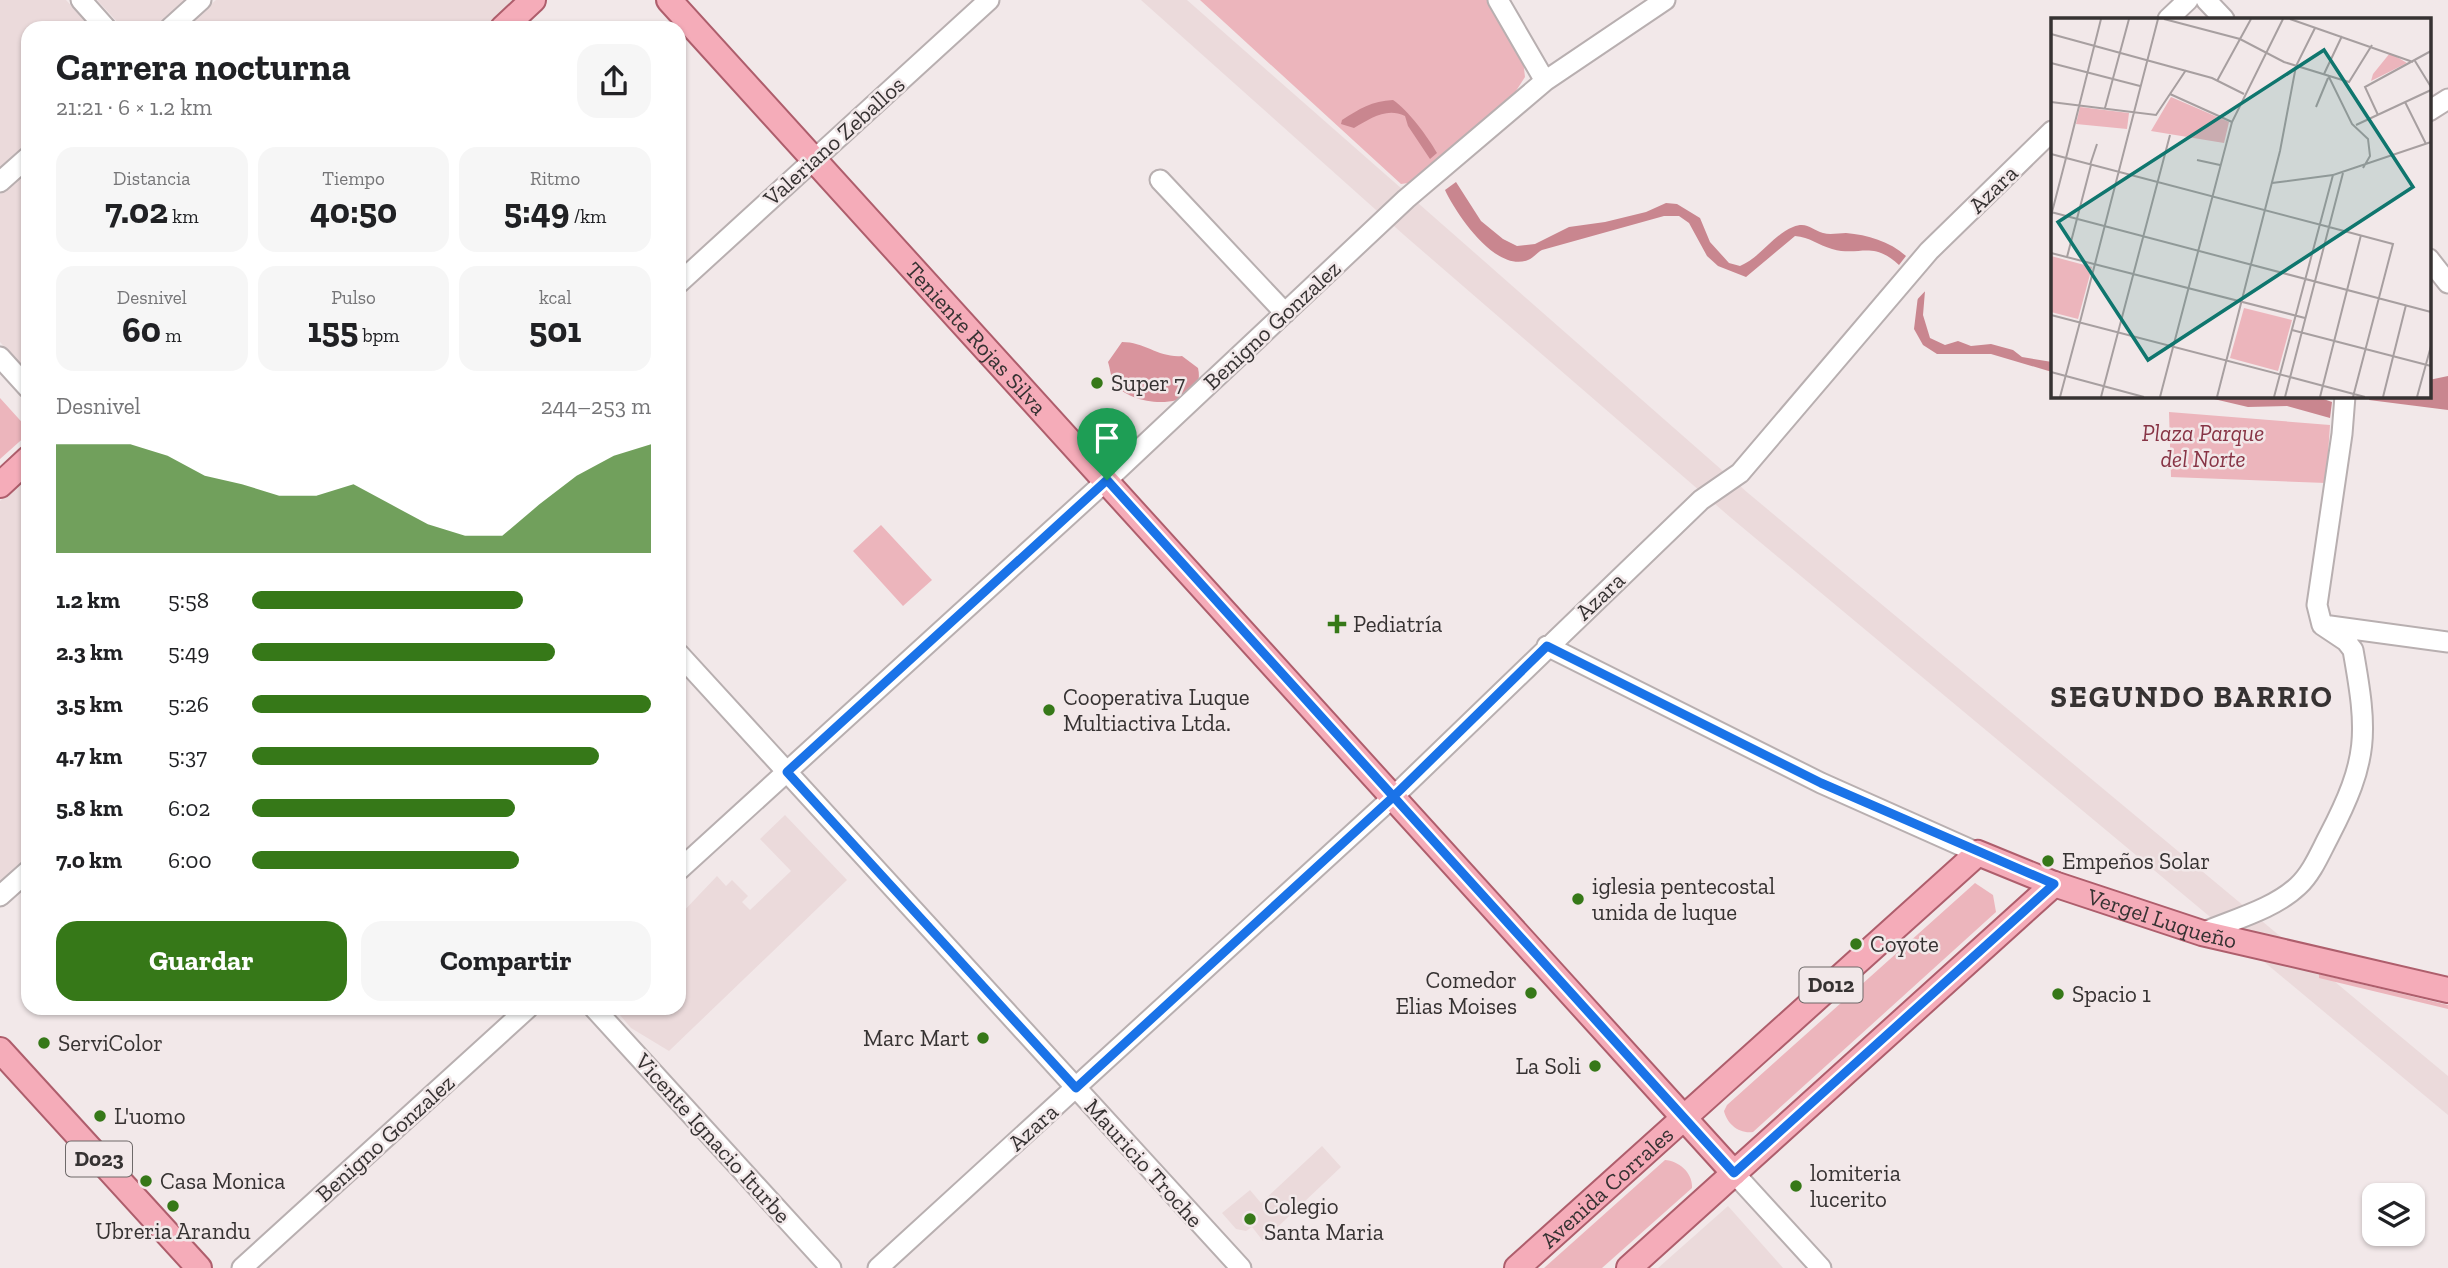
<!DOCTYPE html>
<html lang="es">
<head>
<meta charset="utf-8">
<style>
  body { margin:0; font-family:"Zilla Slab",serif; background:#f6f6f6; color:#202124; height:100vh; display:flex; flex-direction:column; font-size:26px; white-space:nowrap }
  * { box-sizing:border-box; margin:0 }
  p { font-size:23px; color:#757577 }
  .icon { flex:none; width:38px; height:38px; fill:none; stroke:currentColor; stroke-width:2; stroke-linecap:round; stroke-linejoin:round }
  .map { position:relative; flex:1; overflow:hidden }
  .sheet { position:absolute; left:21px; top:21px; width:665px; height:994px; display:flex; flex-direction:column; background:#fff; border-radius:21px; box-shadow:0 2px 5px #0004 }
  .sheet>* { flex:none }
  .fabs { position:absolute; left:2362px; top:1183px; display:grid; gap:14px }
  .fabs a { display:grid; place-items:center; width:63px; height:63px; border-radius:14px; background:#fff; box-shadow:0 2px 5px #0004; font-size:35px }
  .pin { position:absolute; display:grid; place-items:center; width:60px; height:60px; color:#fff; margin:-72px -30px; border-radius:50% 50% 50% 0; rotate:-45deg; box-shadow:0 0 7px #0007 }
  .pin .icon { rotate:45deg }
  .round { display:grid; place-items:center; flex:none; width:74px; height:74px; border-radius:21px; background:#f6f6f6 }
  .head { display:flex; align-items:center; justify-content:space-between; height:119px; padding:0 35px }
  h1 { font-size:38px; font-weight:800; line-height:52px }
  .figures { display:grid; grid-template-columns:repeat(3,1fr); gap:10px; height:119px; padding:7px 35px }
  .figures div { display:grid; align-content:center; border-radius:18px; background:#f6f6f6; text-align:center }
  .figures b { font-size:35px; font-weight:800 }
  .figures small { font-size:19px; font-weight:400 }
  .figures p { font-size:19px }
  .chart { height:196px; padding:14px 35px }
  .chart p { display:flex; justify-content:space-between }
  .chart svg { width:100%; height:126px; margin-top:7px; fill:#367818; opacity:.7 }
  .action { display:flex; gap:14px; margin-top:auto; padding:14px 35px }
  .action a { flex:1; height:80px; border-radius:21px; background:#367818; color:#fff; font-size:28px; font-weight:800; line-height:80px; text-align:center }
  .action a+a { background:#f6f6f6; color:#202124 }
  ul { padding:0 35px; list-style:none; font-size:23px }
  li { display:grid; grid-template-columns:112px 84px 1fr; align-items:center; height:52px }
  li i { height:18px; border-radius:9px; background:#367818 }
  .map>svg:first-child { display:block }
</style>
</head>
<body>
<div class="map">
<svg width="2448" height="1268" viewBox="0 0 2448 1268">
  <rect width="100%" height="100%" fill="#f2e8e9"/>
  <!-- built -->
  <path fill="#ebdadb" d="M0 0H66L92 28H28V145L0 171Z
    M97 0H186L155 28H123Z
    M216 0H518L487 28H185Z
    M1141 0H1187L1748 493 2448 1076V1115L1730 517 1404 235Z
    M28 169V372L0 342V194Z
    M28 476V859L0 885V501Z
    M785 815 847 880 669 1051 631 1028 614 1008H679V916L717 876 726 886 732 880 748 896 742 902 750 910 791 871 760 839Z
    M1322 1146 1341 1167 1263 1241 1252 1227 1246 1231 1236 1229 1222 1213 1250 1190 1261 1203Z
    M1728 1206 1783 1268H1658Z"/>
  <!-- green -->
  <path fill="#ecb5bc" d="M1200 0H1489L1523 60 1525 77 1514 94 1408 183 1401 184Z
    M0 398 28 429V434L0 459Z
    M2169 412 2330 425 2326 483 2171 477Z
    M881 525 932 580 903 606 853 551Z
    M1975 883 1993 895 1996 912 1753 1132C1739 1134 1727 1124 1724 1111L1727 1105Z
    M2319 974 2448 1005V1009L2319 978Z
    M1665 1160C1679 1161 1693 1173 1692 1188L1602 1268H1544Z"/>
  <!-- forest -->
  <path fill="#d9949d" d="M1122 342C1145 342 1159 358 1182 356L1198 368C1208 411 1133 410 1114 383 1111 378 1110 368 1108 362Z"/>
  <!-- water -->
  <path fill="#c9868f" d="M1393 100C1408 110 1428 137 1437 153L1430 159 1408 126 1405 116C1386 107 1370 119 1354 128L1341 124 1342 120C1359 109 1372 101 1393 100Z
    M1456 182 1481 221 1503 239 1517 246 1535 244 1569 227 1605 222 1646 212 1666 203 1677 204 1700 218 1710 242 1729 263 1740 266C1761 257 1773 235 1793 227 1807 221 1812 230 1823 233 1830 235 1839 233 1846 233 1868 235 1889 241 1906 256L1899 265C1872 240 1860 257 1832 249 1818 245 1810 237 1795 236L1746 277 1718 266 1707 256 1689 223 1679 216H1664L1542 250C1538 252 1533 258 1528 260 1496 273 1456 214 1445 190Z
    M1925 291 1923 315 1930 338 1945 345 1958 341 1971 346 1991 344 2013 350 2022 357 2052 362V372L1991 354H1937L1923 345 1914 329 1918 296Z
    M2448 376V410L2369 400 2370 396H2429V380Z
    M2201 396H2315L2332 402 2330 418 2287 406 2248 407Z"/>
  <!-- pier -->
  <path fill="#f2e8e9" d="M1922 278 1928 288 1913 304 1912 287Z"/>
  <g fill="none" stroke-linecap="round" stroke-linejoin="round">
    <!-- minor casing -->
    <g stroke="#b8afb0" stroke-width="23">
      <path id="minor" d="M81 0 106 28
        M1498 0 1545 81
        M2206 0 2224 19
        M2168 19 2188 0
        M170 28 201 0
        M2429 111 2448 99
        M1160 180 1285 313
        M0 182 28 157
        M2429 259 2448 283
        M679 283 989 0
        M0 357 28 388
        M2330 626 2448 642
        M1547 646 1821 783 1978 853
        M679 654 1241 1268
        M679 870 1107 480 1406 199 1545 81 1665 0
        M0 896 28 871
        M2202 933C2232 920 2274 909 2298 886 2312 873 2320 853 2329 836 2369 759 2368 734 2353 650L2346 641 2322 625 2317 605 2342 434 2345 396
        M594 1008 831 1268
        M1734 1173 1821 1268
        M242 1268 528 1008
        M878 1268 1392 798 1701 500 1740 473 1929 251 2052 131"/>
    </g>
    <!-- major casing -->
    <g stroke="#ae5e6c" stroke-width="28">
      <g id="major">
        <path id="s1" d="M669 0 1734 1173"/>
        <path d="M503 28 533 0"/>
        <path d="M0 485 28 459"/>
        <path d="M0 1050 199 1268"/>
        <path id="s2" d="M1517 1268 1978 853 2054 884 2202 933 2448 990"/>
        <path d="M1629 1268 2054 884"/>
      </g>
    </g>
    <!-- minor -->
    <use href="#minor" stroke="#fff" stroke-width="19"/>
    <!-- major -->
    <use href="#major" stroke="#f5acb9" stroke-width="24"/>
  </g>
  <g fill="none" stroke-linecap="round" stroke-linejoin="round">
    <!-- route casing -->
    <g stroke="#fff" stroke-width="14">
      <path id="route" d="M1107 480 787 772 1076 1088 1392 798 1547 646 1821 783 2054 884 1734 1173 1107 480"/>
    </g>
    <!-- route -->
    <use href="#route" stroke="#1a73e8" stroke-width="9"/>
  </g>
  <!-- markers -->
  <g fill="#367818" stroke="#f2e8e9" stroke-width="2.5">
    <circle cx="1097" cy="383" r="7"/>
    <path d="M1333.5 613.5h7v7h7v7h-7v7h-7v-7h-7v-7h7z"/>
    <circle cx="1049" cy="710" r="7"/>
    <circle cx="2048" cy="861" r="7"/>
    <circle cx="1578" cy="899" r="7"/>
    <circle cx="1856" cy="944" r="7"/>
    <circle cx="1531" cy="993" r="7"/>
    <circle cx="2058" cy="994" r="7"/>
    <circle cx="983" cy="1038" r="7"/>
    <circle cx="44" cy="1043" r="7"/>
    <circle cx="1595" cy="1066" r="7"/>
    <circle cx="100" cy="1116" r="7"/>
    <circle cx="146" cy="1181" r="7"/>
    <circle cx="1796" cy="1186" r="7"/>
    <circle cx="173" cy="1206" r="7"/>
    <circle cx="1250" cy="1219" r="7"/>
  </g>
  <g text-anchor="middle" stroke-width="5" stroke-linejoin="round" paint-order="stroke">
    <!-- shield labels -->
    <g fill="#f2e8e9" stroke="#6e6969" stroke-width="2">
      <rect x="1799.5" y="967.5" width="63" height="35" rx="5"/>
      <rect x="66" y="1141.5" width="66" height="35" rx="5"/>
    </g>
    <g font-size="21" font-weight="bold" fill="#363232">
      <text x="1831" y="992">D012</text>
      <text x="99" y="1166">D023</text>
    </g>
    <!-- street labels -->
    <g font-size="23" fill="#363232" stroke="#f2e8e9">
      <text transform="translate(834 141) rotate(-42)" y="8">Valeriano Zeballos</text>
      <text transform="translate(1993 189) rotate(-44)" y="8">Azara</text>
      <text transform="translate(1272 325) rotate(-43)" y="8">Benigno Gonzalez</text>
      <text dy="8" stroke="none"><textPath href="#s1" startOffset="457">Teniente Rojas Silva</textPath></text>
      <text transform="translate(1600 596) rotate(-43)" y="8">Azara</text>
      <text dy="8" stroke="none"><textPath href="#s2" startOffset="816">Vergel Luqueño</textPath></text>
      <text transform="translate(1033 1127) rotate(-42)" y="8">Azara</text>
      <text transform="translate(385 1138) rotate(-42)" y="8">Benigno Gonzalez</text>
      <text transform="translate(713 1138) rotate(48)" y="8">Vicente Ignacio Iturbe</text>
      <text transform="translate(1144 1163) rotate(48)" y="8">Mauricio Troche</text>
      <text dy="8" stroke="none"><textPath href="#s2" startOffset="121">Avenida Corrales</textPath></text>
    </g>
    <!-- poi labels -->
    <g font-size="23" fill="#363232" stroke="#f2e8e9" text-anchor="start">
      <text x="1111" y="391">Super 7</text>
      <text x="1353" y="632">Pediatría</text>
      <text x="1063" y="705">Cooperativa Luque<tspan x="1063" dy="26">Multiactiva Ltda.</tspan></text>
      <text x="2062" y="869">Empeños Solar</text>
      <text x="1592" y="894">iglesia pentecostal<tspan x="1592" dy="26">unida de luque</tspan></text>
      <text x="1870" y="952">Coyote</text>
      <text x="1517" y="988" text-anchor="end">Comedor<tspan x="1517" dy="26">Elias Moises</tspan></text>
      <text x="2072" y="1002">Spacio 1</text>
      <text x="969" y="1046" text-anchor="end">Marc Mart</text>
      <text x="58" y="1051">ServiColor</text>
      <text x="1581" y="1074" text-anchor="end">La Soli</text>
      <text x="114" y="1124">L'uomo</text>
      <text x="1810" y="1181">lomiteria<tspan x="1810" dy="26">lucerito</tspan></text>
      <text x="160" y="1189">Casa Monica</text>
      <text x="1264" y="1214">Colegio<tspan x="1264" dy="26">Santa Maria</tspan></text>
      <text x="173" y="1239" text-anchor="middle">Ubreria Arandu</text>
    </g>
    <!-- park labels -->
    <g font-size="23" font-style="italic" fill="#873445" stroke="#f2e8e9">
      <text x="2203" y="441">Plaza Parque<tspan x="2203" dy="26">del Norte</tspan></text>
    </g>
    <!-- district labels -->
    <g font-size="30" font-weight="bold" letter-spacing="2" fill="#363232" stroke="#f2e8e9">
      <text x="2192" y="707">SEGUNDO BARRIO</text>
    </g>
  </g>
  <!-- overview -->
  <g transform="translate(2051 18)">
    <rect width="380" height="380" fill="#f2e8e9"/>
    <path d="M339 35 356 45 320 63 322 56ZM120 79 178 104 173 125 100 113ZM29 89 78 95 76 111 25 106ZM0 238 41 249 27 301 0 294ZM193 290 241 302 227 353 179 340Z" fill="#ecb5bc"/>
    <path fill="none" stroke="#a79fa0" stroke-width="2" d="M113 1 189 21 233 44 298 64 321 27M239 1 362 44M0 16 161 60 193 76M364 43 380 69M0 45 89 68M273 56 291 18M277 57 301 106 317 121 319 138 312 150M166 63 200 1M119 76 181 104M0 84 105 97 135 52M354 84 375 126M265 89 277 60M54 90 78 1M327 97 314 69 380 33M305 107 380 72M0 136 278 209M15 140 50 1M146 142 169 147M39 147 46 126M221 165 282 157M0 194 380 294M0 198 15 140M278 209 342 226 302 379M0 235 254 300M16 239 40 147M0 297 239 359M29 304 107 1M241 312 380 348M0 354 93 379M239 359 314 379M9 379 29 304M50 379 119 117M109 379 181 104 232 1M166 379 229 133 245 48 264 10M223 379 282 157 380 124M234 379 292 155M269 379 310 217M332 379 355 287M366 379 380 328"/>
    <path fill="#0f766e" fill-opacity="0.15" stroke="#0f766e" stroke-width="3.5" d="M273 32 362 169 97 342 7 204Z"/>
    <rect width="380" height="380" fill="none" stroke="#363232" stroke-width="3.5"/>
  </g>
</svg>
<div class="fabs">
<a><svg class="icon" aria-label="layers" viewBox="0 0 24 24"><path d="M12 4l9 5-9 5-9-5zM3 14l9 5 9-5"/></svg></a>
</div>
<div class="pin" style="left:1107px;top:480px;background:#1e9e55"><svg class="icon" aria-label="arrive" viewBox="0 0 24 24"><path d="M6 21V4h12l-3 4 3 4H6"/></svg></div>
<section class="sheet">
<div class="head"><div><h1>Carrera nocturna</h1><p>21:21 · 6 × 1.2 km</p></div><a class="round"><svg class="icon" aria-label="share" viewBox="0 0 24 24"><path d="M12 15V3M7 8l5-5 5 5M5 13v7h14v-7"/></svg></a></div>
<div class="figures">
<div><p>Distancia</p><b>7.02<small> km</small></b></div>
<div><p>Tiempo</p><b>40:50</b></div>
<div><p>Ritmo</p><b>5:49<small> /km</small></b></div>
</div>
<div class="figures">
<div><p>Desnivel</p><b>60<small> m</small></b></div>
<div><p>Pulso</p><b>155<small> bpm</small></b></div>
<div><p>kcal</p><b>501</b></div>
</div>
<div class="chart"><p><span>Desnivel</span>244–253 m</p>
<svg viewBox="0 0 160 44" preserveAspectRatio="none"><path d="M0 44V6L10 6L20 6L30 10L40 17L50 20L60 24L70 24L80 20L90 27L100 34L110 38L120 38L130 27L140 17L150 10L160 6V44z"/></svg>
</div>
<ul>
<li><b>1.2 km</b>5:58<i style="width:68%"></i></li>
<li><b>2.3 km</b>5:49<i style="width:76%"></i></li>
<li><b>3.5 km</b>5:26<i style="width:100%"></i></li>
<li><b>4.7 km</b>5:37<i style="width:87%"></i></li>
<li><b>5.8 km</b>6:02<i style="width:66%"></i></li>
<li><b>7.0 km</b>6:00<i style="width:67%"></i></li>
</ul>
<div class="action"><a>Guardar</a><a>Compartir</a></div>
</section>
</div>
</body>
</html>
